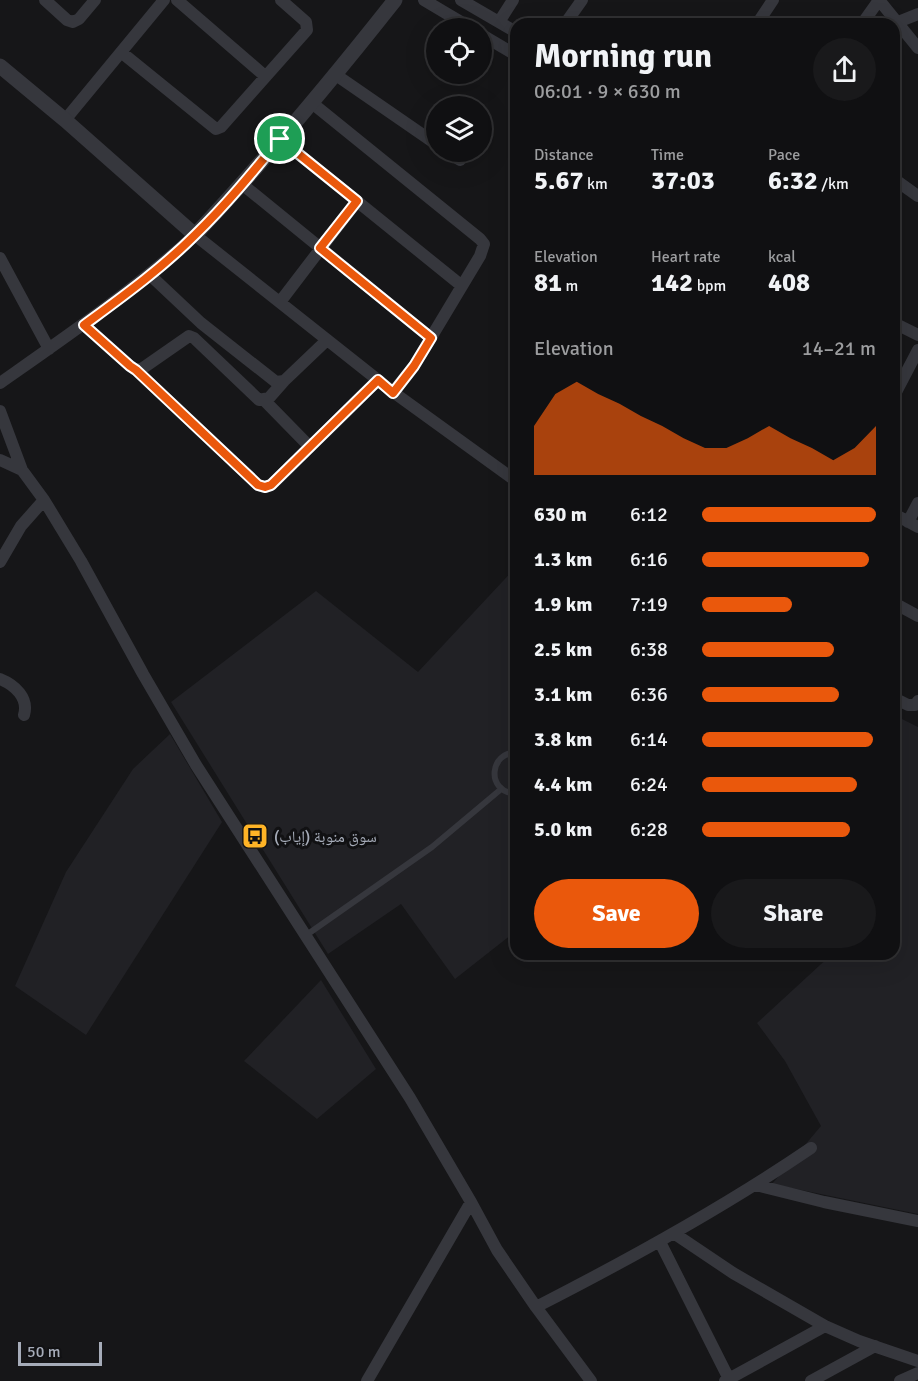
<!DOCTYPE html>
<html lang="en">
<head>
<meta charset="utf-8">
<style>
  body { margin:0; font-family:Signika,"Noto Naskh Arabic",sans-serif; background:#19191b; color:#f1f3f6; height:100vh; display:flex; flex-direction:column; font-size:22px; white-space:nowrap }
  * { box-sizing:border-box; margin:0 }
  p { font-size:20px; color:#9c9d9f }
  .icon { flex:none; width:33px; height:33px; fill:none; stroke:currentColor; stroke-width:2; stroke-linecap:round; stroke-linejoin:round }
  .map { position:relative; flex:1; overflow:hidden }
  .drawer { position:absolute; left:510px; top:18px; width:390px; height:942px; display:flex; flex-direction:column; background:#101012; border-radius:18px; box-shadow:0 6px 24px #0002,0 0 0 2px #303032 }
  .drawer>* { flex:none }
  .controls { position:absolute; left:426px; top:18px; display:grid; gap:12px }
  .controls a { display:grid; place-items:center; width:66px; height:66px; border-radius:50%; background:#101012; box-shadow:0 6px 24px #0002,0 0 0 2px #303032; font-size:30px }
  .scale { position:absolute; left:18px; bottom:15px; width:84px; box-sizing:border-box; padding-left:6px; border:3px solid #a6acb9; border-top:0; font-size:16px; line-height:21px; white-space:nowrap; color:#a6acb9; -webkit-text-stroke:4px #111113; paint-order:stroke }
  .pin { position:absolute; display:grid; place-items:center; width:51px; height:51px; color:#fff; margin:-26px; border:3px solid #fff; border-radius:50%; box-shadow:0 2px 6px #0007 }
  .round { display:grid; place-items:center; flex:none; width:63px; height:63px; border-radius:32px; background:#19191b }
  .summary { display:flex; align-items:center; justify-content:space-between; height:102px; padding:0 24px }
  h1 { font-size:33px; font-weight:700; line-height:45px }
  .stats { display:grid; grid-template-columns:repeat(3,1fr); gap:9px; height:102px; padding:6px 24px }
  .stats div { display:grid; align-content:center }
  .stats b { font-size:26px; font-weight:700 }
  .stats small { font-size:16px; font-weight:400 }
  .stats p { font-size:16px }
  .chart { height:168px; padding:12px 24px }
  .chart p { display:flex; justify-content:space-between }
  .chart svg { width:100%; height:108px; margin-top:6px; fill:#ea580c; opacity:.7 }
  .cta { display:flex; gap:12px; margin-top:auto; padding:12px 24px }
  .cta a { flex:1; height:69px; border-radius:36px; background:#ea580c; color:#fff; font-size:24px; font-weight:700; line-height:69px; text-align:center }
  .cta a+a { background:#19191b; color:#f1f3f6 }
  ul { padding:0 24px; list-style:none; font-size:20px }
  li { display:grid; grid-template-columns:96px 72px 1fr; align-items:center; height:45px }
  li i { height:15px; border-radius:8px; background:#ea580c }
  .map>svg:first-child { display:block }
</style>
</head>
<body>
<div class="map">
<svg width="918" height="1381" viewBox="0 0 918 1381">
  <rect width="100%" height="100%" fill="#161618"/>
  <!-- built -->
  <path fill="#212125" d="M516 567V931L455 979 401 904 328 954 171 702 316 591 418 672Z
    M894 715 918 727V1214L772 1184 821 1126 785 1061 757 1023 832 954H894Z
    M170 734 222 822 86 1035 15 986 66 872 133 769Z
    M321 980 376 1069 317 1119 244 1061Z"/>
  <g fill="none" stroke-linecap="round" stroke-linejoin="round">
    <!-- service -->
    <path stroke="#36373d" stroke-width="6" d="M516 753C491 751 484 791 516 794
      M305 936 432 847 500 790"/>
    <!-- minor -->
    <path stroke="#36373d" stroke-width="12" d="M45 0 67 20 73 22 79 19 95 0
      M177 0 265 76
      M424 0 471 28
      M461 0 516 32
      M879 0 918 48
      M499 22 513 0
      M898 22 918 14
      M565 24 582 0
      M757 24 773 0
      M862 24 879 0
      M482 35 516 55
      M121 52 216 129 221 127 307 30 306 22 281 0
      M336 75 436 144
      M312 103 480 239 484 244 480 256 414 366 393 392
      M65 120 164 0
      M280 139 462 286
      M447 152 460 160
      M894 179 918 196
      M242 184 431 338
      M0 258 49 349
      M150 275 201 323 276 382 284 381 327 340
      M280 302 357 201
      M894 323 918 335
      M84 325 130 366 136 370 143 368 189 336 194 338 259 400 269 398 284 381
      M136 370 258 485 265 487 271 485 310 447
      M0 383C67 336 134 290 195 235L393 392 516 481
      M894 396 918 350
      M264 400 310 447 378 380
      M0 411 22 470
      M0 460 22 470 44 500 81 561 143 674 196 765 410 1098 471 1202 497 1250 536 1307 591 1381
      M894 514 918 527
      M908 522 918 503
      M0 562 21 526 44 500
      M894 603 918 616
      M0 679C15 685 29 698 24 715
      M894 698 908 705H915L918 701
      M756 1185 824 1202 918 1221
      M675 1234 733 1273 825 1326 859 1341 918 1361
      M660 1242 730 1381
      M536 1307C630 1259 723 1208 811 1148
      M367 1381 471 1202
      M725 1381 825 1326
      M811 1381 875 1346
      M900 1381 918 1373"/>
    <!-- tertiary -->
    <path stroke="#36373d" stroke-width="15" d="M0 66 65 120 195 235C265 160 331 81 395 0"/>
  </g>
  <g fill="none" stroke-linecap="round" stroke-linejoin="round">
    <!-- route casing -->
    <g stroke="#fff" stroke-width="12">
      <path id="route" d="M280 139 357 201 320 248 431 338 414 366 393 393 378 380 271 485 265 487 258 485 136 370 130 366 84 325C122 297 161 269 195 235 226 205 253 172 280 139Z"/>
    </g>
    <!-- route -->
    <use href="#route" stroke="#ea580c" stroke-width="8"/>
  </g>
  <!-- icons -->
  <defs>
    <g id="bus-square" transform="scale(1.35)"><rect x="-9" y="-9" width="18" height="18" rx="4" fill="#ffb426" stroke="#111113"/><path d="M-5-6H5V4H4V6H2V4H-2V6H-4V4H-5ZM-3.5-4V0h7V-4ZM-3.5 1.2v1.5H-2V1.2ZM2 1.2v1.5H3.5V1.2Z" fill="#111"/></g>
  </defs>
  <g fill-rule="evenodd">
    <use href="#bus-square" x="255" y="836"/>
  </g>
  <g text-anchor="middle" stroke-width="6" stroke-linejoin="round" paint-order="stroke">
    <!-- poi labels -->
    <g font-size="16" fill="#a6acb9" stroke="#111113" text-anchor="start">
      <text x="274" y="842">سوق منوبة (إياب)</text>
    </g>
  </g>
</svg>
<div class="controls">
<a><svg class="icon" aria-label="locate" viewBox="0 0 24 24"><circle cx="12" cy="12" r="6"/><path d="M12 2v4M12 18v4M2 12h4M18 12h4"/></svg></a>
<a><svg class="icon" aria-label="layers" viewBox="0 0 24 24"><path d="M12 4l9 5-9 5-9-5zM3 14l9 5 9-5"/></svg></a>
</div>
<div class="scale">50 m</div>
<div class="pin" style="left:280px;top:139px;background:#1e9e55"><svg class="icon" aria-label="arrive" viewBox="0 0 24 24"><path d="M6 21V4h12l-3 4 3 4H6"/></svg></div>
<section class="drawer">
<div class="summary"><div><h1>Morning run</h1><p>06:01 · 9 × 630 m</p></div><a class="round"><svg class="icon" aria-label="share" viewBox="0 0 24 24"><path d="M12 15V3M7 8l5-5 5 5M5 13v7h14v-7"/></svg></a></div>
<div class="stats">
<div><p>Distance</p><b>5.67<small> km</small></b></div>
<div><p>Time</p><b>37:03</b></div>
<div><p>Pace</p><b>6:32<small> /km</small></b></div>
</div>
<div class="stats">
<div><p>Elevation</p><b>81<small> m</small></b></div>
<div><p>Heart rate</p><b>142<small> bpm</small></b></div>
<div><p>kcal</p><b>408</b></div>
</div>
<div class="chart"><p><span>Elevation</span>14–21 m</p>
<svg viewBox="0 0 160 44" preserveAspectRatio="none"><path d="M0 44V24L10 11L20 6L30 11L40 15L50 20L60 24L70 29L80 33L90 33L100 29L110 24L120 29L130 33L140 38L150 33L160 24V44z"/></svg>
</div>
<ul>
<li><b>630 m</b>6:12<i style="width:100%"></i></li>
<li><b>1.3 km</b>6:16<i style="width:96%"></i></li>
<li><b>1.9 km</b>7:19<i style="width:52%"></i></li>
<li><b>2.5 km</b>6:38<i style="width:76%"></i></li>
<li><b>3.1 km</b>6:36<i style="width:79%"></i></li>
<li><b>3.8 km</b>6:14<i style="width:98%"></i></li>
<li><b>4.4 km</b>6:24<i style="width:89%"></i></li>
<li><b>5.0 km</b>6:28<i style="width:85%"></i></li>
</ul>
<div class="cta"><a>Save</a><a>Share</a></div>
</section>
</div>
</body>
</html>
